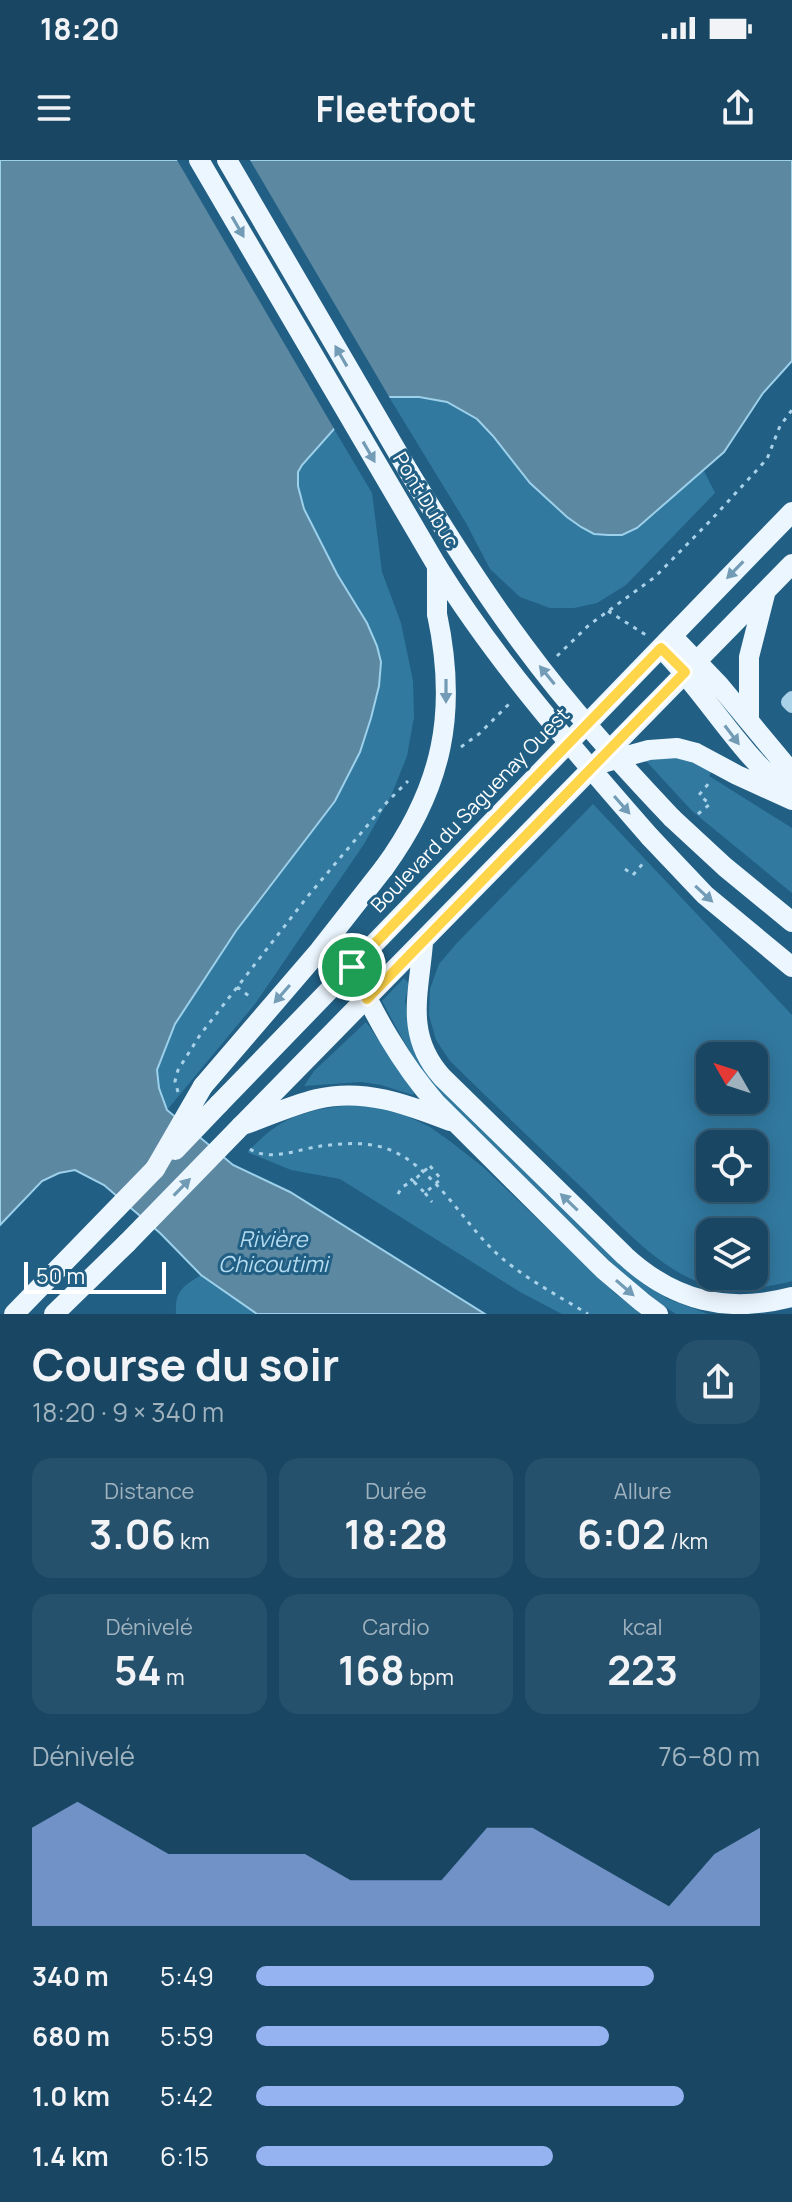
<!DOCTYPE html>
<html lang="fr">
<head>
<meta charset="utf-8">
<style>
  body { margin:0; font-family:Manrope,sans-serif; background:#26516c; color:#f1f3f6; height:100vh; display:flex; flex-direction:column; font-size:30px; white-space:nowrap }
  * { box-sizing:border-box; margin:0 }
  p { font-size:26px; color:#9fb2be }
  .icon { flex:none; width:44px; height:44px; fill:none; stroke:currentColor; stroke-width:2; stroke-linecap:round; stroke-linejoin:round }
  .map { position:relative; height:1154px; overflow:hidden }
  .sheet { display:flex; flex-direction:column; background:#194763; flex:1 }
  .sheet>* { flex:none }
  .needle { width:52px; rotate:309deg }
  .fabs { position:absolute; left:696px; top:882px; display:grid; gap:16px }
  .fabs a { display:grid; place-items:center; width:72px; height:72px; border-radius:16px; background:#194763; box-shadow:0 4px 20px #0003,0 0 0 2px #375f78; font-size:40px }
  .scale { position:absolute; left:24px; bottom:20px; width:142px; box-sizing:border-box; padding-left:8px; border:4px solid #fff; border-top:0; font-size:22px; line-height:28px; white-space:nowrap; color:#fff; -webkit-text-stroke:6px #215f84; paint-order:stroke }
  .pin { position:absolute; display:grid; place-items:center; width:68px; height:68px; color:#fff; margin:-34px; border:4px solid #fff; border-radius:50%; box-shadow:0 2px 8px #0007 }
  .round { display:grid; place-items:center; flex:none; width:84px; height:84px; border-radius:24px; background:#26516c }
  .head { display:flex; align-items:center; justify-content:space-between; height:136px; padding:0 32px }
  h1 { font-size:44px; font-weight:700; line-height:60px }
  .figures { display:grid; grid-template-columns:repeat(3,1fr); gap:12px; height:136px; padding:8px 32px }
  .figures div { display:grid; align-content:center; border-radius:20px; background:#26516c; text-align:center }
  .figures b { font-size:40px; font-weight:700 }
  .figures small { font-size:22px; font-weight:400 }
  .figures p { font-size:22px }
  .chart { height:224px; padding:16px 32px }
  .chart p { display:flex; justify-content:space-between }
  .chart svg { width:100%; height:144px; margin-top:8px; fill:#95b2f1; opacity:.7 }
  ul { padding:0 32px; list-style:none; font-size:26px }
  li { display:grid; grid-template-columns:128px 96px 1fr; align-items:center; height:60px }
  li i { height:20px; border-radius:10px; background:#95b2f1 }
  .status { display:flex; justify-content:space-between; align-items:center; height:56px; padding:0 40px; background:#194763; direction:ltr }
  .status svg { height:22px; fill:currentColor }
  header { display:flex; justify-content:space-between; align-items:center; height:104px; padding:0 32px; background:#194763; font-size:36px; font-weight:700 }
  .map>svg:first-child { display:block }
</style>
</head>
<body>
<div class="status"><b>18:20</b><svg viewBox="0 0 49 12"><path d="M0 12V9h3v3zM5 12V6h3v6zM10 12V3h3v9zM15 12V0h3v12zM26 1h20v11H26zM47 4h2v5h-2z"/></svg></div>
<header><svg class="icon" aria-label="menu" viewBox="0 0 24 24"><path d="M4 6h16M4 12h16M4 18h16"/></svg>Fleetfoot<svg class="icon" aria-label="share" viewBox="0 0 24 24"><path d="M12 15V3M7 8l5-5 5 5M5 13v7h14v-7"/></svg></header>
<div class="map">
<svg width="792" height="1154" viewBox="0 0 792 1154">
  <rect width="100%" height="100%" fill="#215f84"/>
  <!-- green -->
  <path fill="#3279a0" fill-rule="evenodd" d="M404 236 447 242 477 259 493 276 530 323 567 357 654 355 670 338 704 311 715 333 626 425 597 443 574 448H550L520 437 490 409 466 363 389 237Z
    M334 269 372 333 382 412 401 463 413 521 414 557 407 596 391 636 364 684 255 844 167 950C161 937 155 923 158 909 164 872 191 837 211 807 226 786 242 764 258 744 269 729 281 715 291 700 309 673 323 644 339 616 349 597 364 577 371 557 377 541 383 515 380 497 371 450 279 348 302 305Z
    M675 597 688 599 712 611 709 616 792 668V733L692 651 646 601Z
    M593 644 792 855V1121L789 1122C760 1128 732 1134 704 1124 656 1108 615 1059 579 1025 536 984 493 943 450 901L436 880 429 855 430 829 439 804 456 784ZM710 896H754V940H710ZM710 984H754V1028H710ZM710 1072H754V1116H710Z
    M404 818 409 824 405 841 411 880 637 1118 668 1139 708 1154H676L662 1145 619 1110 440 935 409 891 382 841Z
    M366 862 415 932 413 935 381 925 361 922 304 926 314 911Z
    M359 945 394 950 430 967 451 982 483 1007 616 1134 641 1154H562L520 1132 340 1019 291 1010 247 992C257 983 266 973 277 966 301 951 331 946 359 945Z
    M201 1115 257 1154H176C175 1131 182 1127 201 1115Z"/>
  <!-- water -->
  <path fill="#5c88a1" stroke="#9dd0ea" stroke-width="2" d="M0 0H792V201L763 233 724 292 637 368 622 375H608L594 374 581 367 567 357 530 323 493 276 477 259 447 242 419 237H388L334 269 302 305 298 312V326L304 349 337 414 367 463 377 486 381 502 379 526 371 558 360 592 335 641 236 771 175 864 157 910 159 928 167 950 233 1005 290 1032 485 1154H257L201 1115 160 1073 104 1025 75 1010 59 1013 42 1021 0 1065Z"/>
  <!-- pier -->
  <path fill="#215f84" d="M177 0H250L391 240 336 272Z"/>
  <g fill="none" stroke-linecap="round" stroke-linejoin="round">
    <!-- path -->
    <path stroke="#a9d2e9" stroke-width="3" stroke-dasharray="4 6" stroke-linecap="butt" d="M608 451 646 475
      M557 496 589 465 655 417 711 360 767 299 780 266 792 250
      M461 587 479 574 512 541
      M698 654 710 644 699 635 709 623
      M625 709 633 715 645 701
      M237 827 253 839
      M178 932 175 921 178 910 200 875 308 736 388 641 408 621
      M250 989C269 1002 299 989 321 986 345 983 370 981 393 991 435 1011 460 1057 492 1089 517 1114 557 1135 588 1154
      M430 1006 441 1019 425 1033 413 1021Z
      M425 1033 432 1042
      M398 1034 402 1027 413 1021 407 1015"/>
    <!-- minor -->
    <path stroke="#a9d2e9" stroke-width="14" d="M792 538 788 542 792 546"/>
    <!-- major -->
    <path stroke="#ecf6fe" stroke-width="20" d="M199 0 437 406V454
      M227 0 409 312
      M672 476 719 525 792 613
      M661 488C706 533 735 588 784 629
      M749 560V497L765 434
      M602 603 649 590 677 588 696 593 737 615 792 640
      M672 658 725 707 792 762
      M650 677 705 735 792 807
      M423 783C419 833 404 875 442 917L625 1096C674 1141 727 1154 792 1137
      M352 807C375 856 400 902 436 943L603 1109 642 1142 658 1154
      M203 926 319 791 384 708
      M219 944 792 352
      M246 964C270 955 293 945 317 939 364 928 406 944 450 961
      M241 966 792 404
      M14 1154 155 1009
      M54 1154 127 1083"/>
    <!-- major-bridge -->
    <path stroke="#ecf6fe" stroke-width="20" d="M409 312C445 371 482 430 524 486 569 547 620 603 672 658
      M437 406C498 504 575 591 650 677
      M384 708C443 627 458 552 437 454
      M175 990 219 944
      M155 1009 203 926
      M127 1083 241 966"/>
  </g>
  <!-- one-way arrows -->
  <defs><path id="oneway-solid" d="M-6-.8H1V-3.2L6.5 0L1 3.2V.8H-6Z" transform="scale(2)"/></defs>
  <g fill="#729bb5">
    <use href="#oneway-solid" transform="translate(238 67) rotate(60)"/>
    <use href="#oneway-solid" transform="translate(341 196) rotate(-120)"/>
    <use href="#oneway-solid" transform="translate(369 292) rotate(60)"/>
    <use href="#oneway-solid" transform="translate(735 410) rotate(134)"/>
    <use href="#oneway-solid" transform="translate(547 515) rotate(-129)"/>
    <use href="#oneway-solid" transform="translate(446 531) rotate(90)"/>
    <use href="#oneway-solid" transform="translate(732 575) rotate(53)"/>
    <use href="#oneway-solid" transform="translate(622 645) rotate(49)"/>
    <use href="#oneway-solid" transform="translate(704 734) rotate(43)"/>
    <use href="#oneway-solid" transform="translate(282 834) rotate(131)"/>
    <use href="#oneway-solid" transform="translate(182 1027) rotate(-46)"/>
    <use href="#oneway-solid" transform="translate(569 1042) rotate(-136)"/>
    <use href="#oneway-solid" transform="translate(625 1128) rotate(41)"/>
  </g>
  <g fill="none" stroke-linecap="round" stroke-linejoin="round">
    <!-- route casing -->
    <g stroke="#fff" stroke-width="16">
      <path id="route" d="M661 488 685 512 367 839 352 807Z"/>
    </g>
    <!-- route -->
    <use href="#route" stroke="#ffd54a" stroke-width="10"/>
  </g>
  <g text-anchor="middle" stroke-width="6" stroke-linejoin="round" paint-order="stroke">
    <!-- street labels -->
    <g font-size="20" fill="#fff" stroke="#215f84">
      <text transform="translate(426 340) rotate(59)" y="7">Pont Dubuc</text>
      <text transform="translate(470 650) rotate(-46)" y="7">Boulevard du Saguenay Ouest</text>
    </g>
    <!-- water labels -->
    <g font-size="22" font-style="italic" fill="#b5dcf0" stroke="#215f84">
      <text x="273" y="1087">Rivière<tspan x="273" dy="25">Chicoutimi</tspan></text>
    </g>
  </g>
</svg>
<div class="fabs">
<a><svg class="needle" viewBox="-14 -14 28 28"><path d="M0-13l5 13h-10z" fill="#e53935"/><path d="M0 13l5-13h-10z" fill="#9fb2be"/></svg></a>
<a><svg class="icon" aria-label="locate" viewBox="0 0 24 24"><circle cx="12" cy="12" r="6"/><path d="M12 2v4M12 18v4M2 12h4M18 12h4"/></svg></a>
<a><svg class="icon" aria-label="layers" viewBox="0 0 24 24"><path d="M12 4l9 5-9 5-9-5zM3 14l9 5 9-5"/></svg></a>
</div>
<div class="scale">50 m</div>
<div class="pin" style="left:352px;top:807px;background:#1e9e55"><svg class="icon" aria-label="arrive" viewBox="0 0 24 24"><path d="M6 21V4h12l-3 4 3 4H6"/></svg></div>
</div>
<section class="sheet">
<div class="head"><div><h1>Course du soir</h1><p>18:20 · 9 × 340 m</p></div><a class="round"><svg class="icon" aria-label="share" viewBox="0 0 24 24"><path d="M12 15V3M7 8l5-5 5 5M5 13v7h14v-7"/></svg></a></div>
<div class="figures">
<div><p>Distance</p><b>3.06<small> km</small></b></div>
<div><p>Durée</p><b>18:28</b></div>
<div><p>Allure</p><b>6:02<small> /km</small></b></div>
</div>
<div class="figures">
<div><p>Dénivelé</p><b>54<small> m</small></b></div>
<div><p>Cardio</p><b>168<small> bpm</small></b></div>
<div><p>kcal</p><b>223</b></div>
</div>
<div class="chart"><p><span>Dénivelé</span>76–80 m</p>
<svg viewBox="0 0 160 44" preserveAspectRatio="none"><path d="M0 44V14L10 6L20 14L30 22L40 22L50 22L60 22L70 30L80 30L90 30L100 14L110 14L120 22L130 30L140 38L150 22L160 14V44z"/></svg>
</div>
<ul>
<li><b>340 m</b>5:49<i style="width:79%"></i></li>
<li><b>680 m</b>5:59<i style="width:70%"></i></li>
<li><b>1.0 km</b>5:42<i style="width:85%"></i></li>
<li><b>1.4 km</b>6:15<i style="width:59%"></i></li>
</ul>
</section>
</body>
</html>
